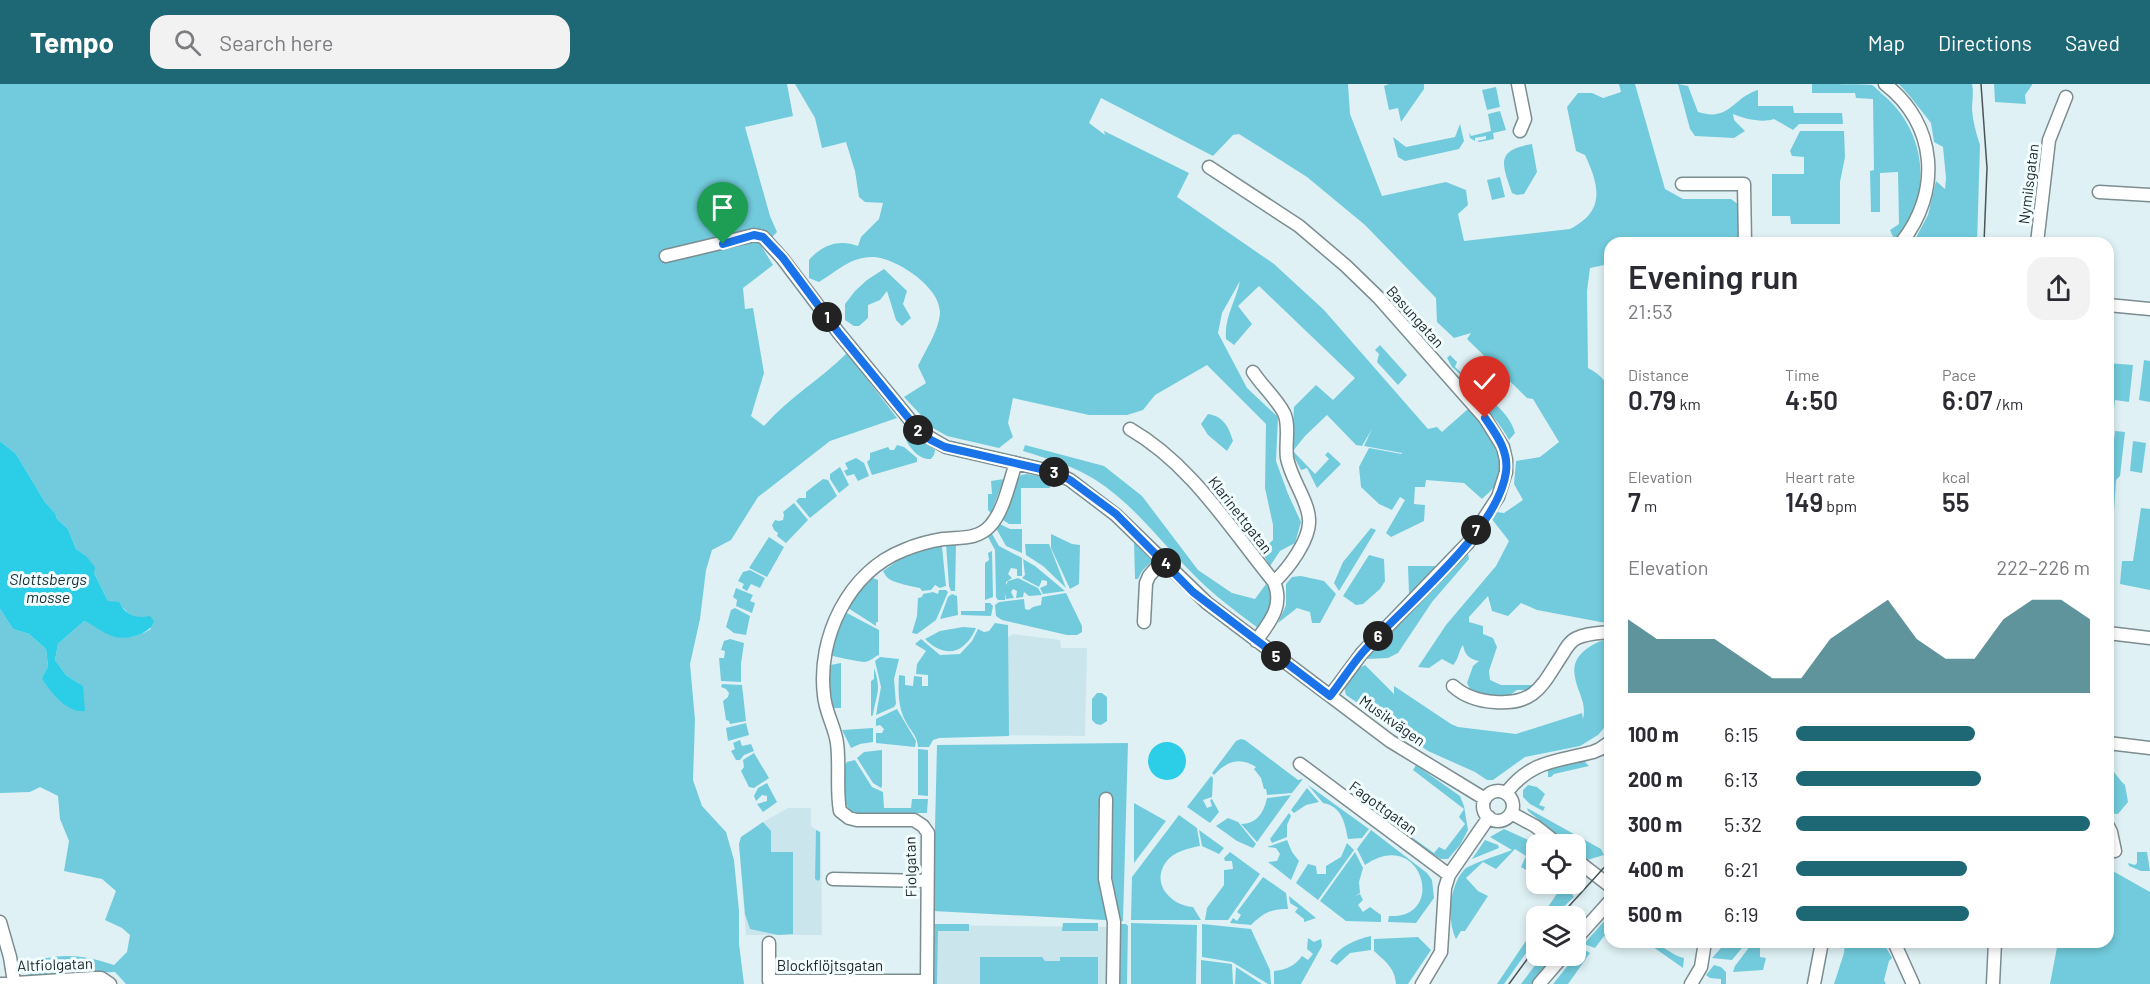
<!DOCTYPE html>
<html lang="en">
<head>
<meta charset="utf-8">
<style>
  body { margin:0; font-family:Barlow,sans-serif; background:#f2f2f3; color:#2b2b33; height:100vh; display:flex; flex-direction:column; font-size:22px; white-space:nowrap }
  * { box-sizing:border-box; margin:0 }
  p { font-size:20px; color:#7c7c81 }
  .icon { flex:none; width:33px; height:33px; fill:none; stroke:currentColor; stroke-width:2; stroke-linecap:round; stroke-linejoin:round }
  .map { position:relative; flex:1; overflow:hidden }
  .details { position:absolute; left:1604px; top:153px; width:510px; height:711px; display:flex; flex-direction:column; background:#fff; border-radius:18px; box-shadow:0 3px 9px #0003 }
  .details>* { flex:none }
  .buttons { position:absolute; left:1526px; top:750px; display:grid; gap:12px }
  .buttons a { display:grid; place-items:center; width:60px; height:60px; border-radius:12px; background:#fff; box-shadow:0 3px 9px #0003; font-size:30px }
  .pin { position:absolute; display:grid; place-items:center; width:51px; height:51px; color:#fff; margin:-62px -26px; border-radius:50% 50% 50% 0; rotate:-45deg; box-shadow:0 0 6px #0007 }
  .pin .icon { rotate:45deg }
  .km { position:absolute; width:30px; height:30px; margin:-15px; border-radius:50%; background:#222; color:#fff; font-size:16px; line-height:30px; text-align:center }
  .round { display:grid; place-items:center; flex:none; width:63px; height:63px; border-radius:18px; background:#f2f2f3 }
  .head { display:flex; align-items:center; justify-content:space-between; height:102px; padding:0 24px }
  h1 { font-size:33px; font-weight:600; line-height:45px }
  .figures { display:grid; grid-template-columns:repeat(3,1fr); gap:9px; height:102px; padding:6px 24px }
  .figures div { display:grid; align-content:center }
  .figures b { font-size:26px; font-weight:600 }
  .figures small { font-size:16px; font-weight:400 }
  .figures p { font-size:16px }
  .chart { height:168px; padding:12px 24px }
  .chart p { display:flex; justify-content:space-between }
  .chart svg { width:100%; height:108px; margin-top:6px; fill:#1e6774; opacity:.7 }
  ul { padding:0 24px; list-style:none; font-size:20px }
  li { display:grid; grid-template-columns:96px 72px 1fr; align-items:center; height:45px }
  li i { height:15px; border-radius:8px; background:#1e6774 }
  header { display:flex; align-items:center; gap:36px; box-sizing:border-box; height:84px; padding:0 30px; background:#1e6774; color:#fff }
  header strong { font-size:28px }
  nav { display:flex; gap:33px; margin-inline-start:auto; font-size:21px }
  .search { width:420px; height:54px; background:#f2f2f3; display:flex; align-items:center; gap:15px; box-sizing:border-box; padding:0 21px; border-radius:18px; color:#7c7c81; font-size:22px }
  .map>svg:first-child { display:block }
</style>
</head>
<body>
<header>
<strong>Tempo</strong>
<div class="search"><svg class="icon" aria-label="search" viewBox="0 0 24 24"><circle cx="10" cy="10" r="6"/><path d="M15 15l6 6"/></svg>Search here</div>
<nav><a>Map</a><a>Directions</a><a>Saved</a></nav>
</header>
<div class="map">
<svg width="2150" height="900" viewBox="0 0 2150 900">
  <rect width="100%" height="100%" fill="#dff1f5"/>
  <!-- built -->
  <path fill="#cae6ec" d="M1013 550 1060 556 1061 564H1087L1085 652 997 651 959 583Z
    M788 724H811V742L821 749 822 851H746L739 760 741 753 763 738Z
    M936 841 1109 843V900H935Z"/>
  <!-- green -->
  <path fill="#72cbdc" d="M0 0H787L793 32 745 43 770 132 777 148 762 163 773 181 743 204 745 225 753 224 764 289 751 332 764 342C788 314 821 295 847 269L897 334 830 357 758 413 731 456 712 466 706 486 700 535 690 580 695 636 693 696 702 722 726 748 734 776 739 827V860L744 900H126L115 888 31 891 22 889 21 881C57 869 78 869 114 881L127 868 130 851 122 844 105 836 116 807 102 795 64 787 69 757 60 735 58 712 40 703 30 708 0 709V525L13 545 29 550 46 565 48 582 42 594 80 600 66 591 55 576 58 560 84 537C111 548 121 562 151 545L143 534 132 533 121 522 108 517 85 471 76 465 68 445 57 435 55 429 45 418 16 370 0 357Z
    M795 0H1348L1350 30 1382 112 1446 98 1466 106 1468 121 1458 130 1464 157 1570 145C1605 127 1600 103 1585 71L1576 67 1567 23 1578 9H1592L1603 14 1621 8 1619 0H1635L1665 105 1683 115H1731L1739 121 1740 159H1610L1609 180 1590 184 1587 207 1588 284C1599 290 1606 296 1610 308V530L1606 539 1537 526 1521 519 1508 532 1492 527 1488 512 1469 533V538L1483 542V550L1493 554 1497 563 1489 587 1490 596 1501 601H1536L1531 606H1517L1505 614 1484 612 1471 607 1467 599 1473 582 1479 577C1469 575 1465 571 1463 561 1458 568 1459 575 1453 581L1442 575 1429 584 1418 583 1446 541 1496 482 1509 457 1491 434 1496 428 1504 429 1523 416 1514 400 1516 377 1540 373 1559 358 1533 315 1527 314 1467 255 1471 249 1454 254 1437 238 1436 214 1365 141 1307 93 1239 50 1233 51 1213 72 1101 14 1089 39 1105 51 1104 47 1189 89 1177 113 1274 180 1324 226 1428 345 1437 343 1442 348 1468 325C1486 345 1508 368 1497 397 1495 404 1487 410 1482 415L1464 399 1426 396 1425 403H1415L1414 420 1425 421 1424 437 1391 453 1386 449 1405 416 1400 413 1392 426 1379 420 1361 403 1359 383 1369 364 1402 370V369L1364 362 1372 345 1362 362 1356 361 1327 331 1305 352 1293 367 1315 390 1329 375 1325 371 1328 368 1341 380 1317 404 1307 384 1301 386 1292 369 1294 323 1316 301 1333 316 1355 294 1259 202 1238 222 1252 240 1234 261 1226 255C1224 233 1236 217 1240 197L1222 229 1218 249 1247 304 1278 333 1276 377 1288 410 1301 438 1295 459 1280 467 1270 482 1261 467 1273 456V441L1265 404 1266 340 1207 281 1155 311 1143 326 1127 331H1089L1013 314 1008 339 1013 353 999 364 947 352 933 344 904 313 926 299 918 282C926 265 940 245 940 227 939 202 895 173 872 173 850 173 836 188 819 198L809 194V176C822 161 839 155 858 162L861 153 879 135 883 119 865 118 859 113 855 87 846 58 822 64 815 34Z
    M1389 0H1424V5L1401 38 1398 24 1389 26 1384 2Z
    M1678 0 1688 2 1698 28C1730 38 1732 14 1758 6V22H1793L1794 29H1842L1843 40H1799L1793 46 1774 35C1762 39 1745 35 1733 30L1734 36 1745 47 1734 54 1695 52 1690 45Z
    M1812 0C1823 0 1864 0 1872 1 1875 3 1879 7 1882 10 1916 37 1930 85 1914 126 1910 137 1902 147 1895 157L1890 146 1899 140 1898 88 1880 89V128H1871L1870 87 1874 86 1873 15 1856 14 1855 9H1812Z
    M1899 0H1972C1974 9 1972 16 1972 26 1973 38 1976 49 1980 61L1977 159H1913L1928 131 1936 97 1945 105 1946 94 1943 63 1934 58 1931 39 1909 11Z
    M1994 0H2032V1L2025 11 2026 20 1995 18Z
    M1496 3 1500 23 1487 26 1482 6Z
    M1500 27 1506 46 1493 49 1494 55 1479 58 1477 57 1486 55V52L1475 54V57L1470 54 1469 48 1471 52 1491 47 1488 30Z
    M1460 40 1464 57 1459 65 1405 77 1398 73 1393 53 1406 63 1455 53Z
    M1800 47H1844L1845 73 1840 98V140H1791L1790 132H1772V90H1804V73L1792 72 1790 67Z
    M1532 60 1537 88 1524 110 1517 111 1512 109C1502 80 1495 66 1532 60Z
    M1500 93 1505 113 1492 116 1487 96Z
    M884 185 907 207 903 220 911 234 902 242 896 236 887 207 880 216 868 221V234L859 242H854L845 236V220L855 207 867 196Z
    M1380 261 1407 291 1398 301 1377 278 1379 270 1375 266Z
    M1450 271 1457 278 1455 283 1478 304 1479 309 1476 312 1459 294 1460 290 1452 283 1447 274Z
    M2144 276 2150 277V318L2139 316Z
    M2108 279 2133 281 2129 318 2115 316 2114 325H2108Z
    M1487 316H1491C1501 325 1512 336 1515 349L1509 356C1502 342 1491 332 1485 320Z
    M1208 330C1223 332 1229 343 1233 357L1227 367 1208 351 1201 340Z
    M911 347 935 366 934 371 931 375C919 376 909 364 905 353L908 352V348Z
    M2115 347 2125 348 2120 392 2116 396 2112 460 2109 463 2108 472V414Z
    M2133 357 2146 359 2142 389 2130 387Z
    M897 361 904 363 917 374V378L872 391 867 378 870 375V369L888 363 890 366H894Z
    M1025 361 1104 382 1142 412 1198 486 1232 509 1255 515 1266 500 1274 513 1267 531 1258 544C1235 527 1211 509 1191 488 1158 455 1129 414 1087 391 1067 380 1045 374 1023 367Z
    M856 374 864 379 869 392 858 397 854 390 847 392 844 387 848 385 845 379Z
    M840 383 849 401 839 409 830 395V390Z
    M1027 390 1049 394 1050 404H1021V440H1009L1003 436V434L1018 394 1021 391Z
    M823 395 828 396 837 412 810 434 796 417 799 414H806V408Z
    M1004 395 991 429 988 426V410H992L991 397Z
    M794 419 808 436 786 459 777 452 778 449 774 446 772 441 775 436 779 437 783 436 784 431 783 428Z
    M2141 424 2150 425V506L2120 500 2122 477H2133Z
    M1000 440 1010 445H1022V469L1006 462 996 444Z
    M1371 444 1376 446 1339 507 1334 499 1343 478Z
    M991 448 999 462 1022 474V492H1017V485L1011 484 1008 490 1012 494 1006 498V501L1008 497 1018 494 1038 504 1042 511 1029 512 1024 508 1023 513 1016 514 1017 507 1013 505 1011 508 1014 514 1006 515V509L1005 516H998L996 513 995 466 987 451Z
    M1051 450 1072 460 1080 461 1079 500 1070 505 1051 464Z
    M769 453 784 463 767 493 749 484Z
    M1136 455 1154 475 1142 487 1138 495H1135L1134 457Z
    M946 460H956L955 507H951L949 502Z
    M1025 460H1049L1066 504 1043 482 1026 471Z
    M932 462 942 463 946 502 940 504 935 501 931 506 922 507 920 504C914 503 895 499 889 495 886 493 885 490 883 487L906 471Z
    M992 467 993 513 985 516V479L989 476 988 469Z
    M1468 469 1469 475 1432 518 1398 569 1388 574 1366 575Z
    M1369 471 1384 475 1385 497 1380 505 1363 520 1356 521 1343 512Z
    M1023 475 1035 482 1065 507 1043 510 1040 504 1047 501V497L1042 496 1039 503 1022 494 1025 491Z
    M1408 482H1439L1411 511 1409 510Z
    M750 486 765 494 760 504 751 500 747 507 742 504 744 500 738 497 743 488Z
    M1301 492 1324 497 1336 510 1320 539H1312L1310 528 1297 524 1278 539 1286 521V500L1292 493Z
    M873 494 878 496V538H876V542L848 524 860 507Z
    M736 504 753 511 750 517 755 519 752 529 736 522 737 516 733 513Z
    M939 506H946L948 508 936 536 917 550 912 549 917 532 918 514 922 513 923 510 933 508 938 510Z
    M1066 509 1082 542V548L1077 551H1067L1002 536 996 532 995 521 999 518 1024 515 1025 525 1029 526 1033 523 1041 521 1042 513Z
    M952 510 957 512 958 531 940 535 948 513Z
    M985 519H990L993 522 991 532 961 531V527H985Z
    M735 524 750 532 746 551 734 549 726 543 731 526Z
    M845 528 879 546V571C874 573 871 577 865 578 861 578 834 573 831 571L834 553Z
    M995 539 1008 541 1009 652 939 654 933 656 929 663H918C918 653 910 646 906 638 898 624 898 607 899 591L905 592V601L913 602 914 592 922 593V602H928V591L916 590 917 580 926 567 915 560 921 555 940 571 960 570 972 557 978 545 984 548 989 547Z
    M963 543 976 544C965 570 945 575 925 555L940 547Z
    M1609 554V638L1598 651 1580 662 1525 673 1493 696H1487L1475 688 1428 667 1346 611 1344 603 1357 585 1365 581 1394 610V602L1451 640 1458 643 1516 650 1582 629 1583 635C1587 618 1577 608 1575 593 1570 571 1591 560 1609 554Z
    M730 555 744 559 741 580V598L721 597 719 574H724L725 567 721 566 724 557Z
    M880 573 899 575 894 595 896 620 894 623 876 631 881 603 875 577Z
    M841 579V624H833L830 602V581Z
    M874 584C882 607 876 610 873 631L871 632V597L874 595Z
    M722 600 742 601 746 637 730 640 729 637 726 636 723 617 728 613 729 609 726 605 721 603Z
    M1097 609H1102L1107 613V637L1101 641 1096 640 1092 636V615Z
    M897 625 916 657 915 663 876 659V649H882L884 645 880 641 876 642V635Z
    M746 639 749 651 728 657 726 644Z
    M873 644V658L860 660 851 664 842 646Z
    M1241 655 1245 656 1298 696 1303 695 1292 709 1267 711 1266 705H1264L1261 694 1254 685 1256 683C1239 672 1226 678 1214 691L1212 689 1236 657Z
    M740 656 742 662 751 660 754 667 744 671 740 676H736L731 667 735 665 733 659Z
    M1128 659 1123 837 933 827 937 661Z
    M918 665 928 666V712L918 711Z
    M882 666V702L881 704 873 699 857 674 864 668Z
    M754 669 769 694 754 704 749 703 741 687 744 683 743 676Z
    M855 676 872 703 883 708 884 724H911L912 715H928L927 729H854C839 722 845 695 845 681L847 678Z
    M1579 677H1584L1589 682 1554 690 1551 693H1548V687L1550 684Z
    M1416 681 1460 712 1464 722 1468 746 1460 761 1448 775H1441L1431 769 1429 771 1383 737 1385 734 1434 769 1439 763 1445 766 1465 740 1459 733 1464 725 1413 686Z
    M2108 682C2115 687 2118 695 2125 701L2128 718 2118 730 2108 729Z
    M1211 692 1213 694 1212 713 1203 716 1207 724 1212 722 1210 716 1212 715 1219 728 1210 739 1187 723Z
    M767 699 777 718 763 728 757 720 767 717V712L762 711 756 717 754 712 758 704Z
    M1308 701 1369 745 1362 754 1348 755C1345 740 1342 722 1323 719Z
    M1528 701 1537 703 1545 710 1539 721 1545 723 1543 727 1530 720 1523 713V706Z
    M1307 704 1319 718 1306 721 1294 729 1291 726Z
    M1291 711 1257 758 1241 740C1257 740 1264 728 1267 714Z
    M1134 719 1166 737 1134 779Z
    M1527 724 1601 765 1604 771 1587 776 1575 767V760H1568L1528 727Z
    M1289 729 1291 732 1287 741V753L1272 759 1270 755Z
    M1179 731 1197 744 1200 762C1189 764 1173 768 1166 778 1150 800 1172 822 1193 823L1201 836H1131L1132 793Z
    M1228 734 1238 738 1256 760 1253 764 1237 757 1216 742Z
    M763 738 771 747V768H793V850L778 851 750 845 745 830 739 760 741 753Z
    M1504 745 1537 760 1536 792 1521 783 1526 772 1515 765 1496 785 1483 778 1466 794 1478 807 1488 812 1465 847H1461L1456 855C1447 837 1449 802 1464 786 1469 780 1503 770 1512 766L1490 753Z
    M816 746 820 748V795L818 797 815 795Z
    M1199 746 1224 764 1219 770 1202 762Z
    M1371 746 1427 789 1432 796 1434 814 1416 839 1388 838 1389 832C1448 836 1422 741 1365 781L1357 765Z
    M1287 756 1292 768 1299 777 1291 796 1268 778 1277 777 1280 770 1276 764 1267 763Z
    M1485 756 1498 761 1499 764 1472 775Z
    M1347 759 1354 766 1318 816 1296 799 1308 780 1316 782 1317 790H1326V782L1341 773Z
    M1230 768 1260 790 1228 836H1205L1207 824 1224 801V786L1233 785 1232 777H1225L1224 774Z
    M1355 768 1363 784 1359 798 1360 809 1355 812 1360 810 1363 816 1358 821 1363 828 1370 823 1381 831V838L1346 837 1320 817Z
    M2137 768H2147L2150 787H2141L2129 782 2128 779 2135 781 2137 779Z
    M2111 786 2150 808V900H2050L2058 858H2108V788Z
    M1575 789 1580 793 1572 810 1574 813 1554 832H1542L1558 808 1547 800H1575Z
    M1263 793 1286 809 1288 825C1272 824 1262 830 1251 841L1230 839 1233 834 1237 837 1241 831 1237 828Z
    M1289 812 1316 834 1304 838V835L1295 828 1298 824 1290 819Z
    M1606 835H1609V855L1604 852 1595 864 1584 860Z
    M1063 839H1098V847H1062Z
    M1131 839 1197 841 1196 900H1131Z
    M934 840H969V847H938L937 900H933Z
    M1121 840H1126L1128 842 1127 900H1115L1116 883 1120 882Z
    M1202 840 1251 845 1270 886 1271 900H1268L1232 878 1202 873Z
    M1536 842V855L1504 900H1497Z
    M1371 852V866L1350 869 1337 881 1330 877C1340 862 1354 856 1371 852Z
    M1418 853 1431 866 1408 900H1396C1395 884 1385 877 1374 867V855Z
    M1308 854 1314 858 1321 855 1322 862 1301 900H1274V887C1285 886 1295 882 1302 872L1308 876 1313 870 1307 865Z
    M1646 858C1661 858 1670 871 1684 874L1683 884Z
    M1733 858H1747L1732 876 1712 874 1721 864Z
    M1753 858H1760V873L1766 874 1763 886 1733 888 1735 882Z
    M1845 858H1883L1892 874 1889 877 1884 896 1886 900H1834L1844 869Z
    M1582 864 1590 869 1568 900H1553Z
    M1542 872H1556L1535 900H1521Z
    M980 873H1042L1045 877H1060V873H1098V900H980Z
    M1201 876 1232 880 1233 900H1201Z
    M1714 881 1721 883 1726 888V900H1721V895L1710 894 1706 891Z
    M1236 883 1262 900H1235Z"/>
  <!-- water -->
  <path fill="#2ccde7" d="M0 357 16 370 45 418 55 429 57 435 68 445 76 465 85 471 95 483 94 489 108 517 119 518C126 532 137 535 150 532L154 537C151 550 127 556 115 553 104 550 94 541 84 537L58 560 55 576 66 591 83 602 85 627C68 630 50 608 42 594L48 582 46 565 29 550 13 545 0 525Z
    M1148 677a19 19 0 1 1 38 0a19 19 0 1 1-38 0Z"/>
  <g fill="none" stroke-linecap="round" stroke-linejoin="round">
    <!-- minor casing -->
    <g stroke="#7c8d90" stroke-width="15">
      <path id="minor" d="M1518 0 1525 35 1520 47
        M1885 0C1937 40 1942 108 1901 159
        M1209 83 1299 142 1346 182 1379 214 1485 334 1503 363 1506 376V388L1498 413 1468 459 1362 569 1330 612
        M1682 100H1744L1745 159
        M2099 108 2150 111
        M2037 159 2049 56 2066 13
        M666 172 754 151 763 153 782 174 838 248 920 348 946 363 1054 388 1070 396 1116 431 1207 519 1390 657 1485 715
        M2108 221 2150 225
        M1253 288C1262 302 1276 314 1284 329 1290 341 1285 360 1287 374 1291 395 1308 416 1309 435 1311 455 1288 485 1274 498
        M1130 345C1192 381 1229 443 1274 498 1284 522 1270 538 1256 557
        M1144 538 1146 499 1149 492 1163 476
        M2108 549 2150 554
        M1453 602C1465 613 1479 617 1495 618 1536 621 1542 601 1562 571 1566 564 1570 557 1577 554 1587 549 1599 549 1610 548
        M2108 659 2150 664
        M1300 680 1449 791
        M1483 722a15 15 0 1 1 30 0a15 15 0 1 1-30 0Z
        M1506 709C1532 676 1555 678 1593 668L1600 665 1610 658
        M1106 715 1105 795 1114 838 1113 900
        M1511 729 1535 742 1558 760
        M2108 742 2111 748 2115 767
        M1575 775 1610 802
        M833 795 927 797
        M0 838 10 873 14 898
        M1575 856 1610 817
        M1894 858 1913 900
        M769 859V897H927
        M0 900 94 894H101L110 900
        M927 900 928 749 923 742 914 736H857L849 734 840 727C836 705 840 682 837 659 835 643 825 628 824 611 817 554 848 488 904 466 916 461 930 457 943 455 960 453 977 456 990 442 1004 427 1009 399 1016 379
        M1422 900 1441 868 1445 804 1449 791 1489 733
        M1539 900 1563 872
        M1691 900 1701 883 1705 858
        M1814 900 1822 858
        M1993 900 1995 858"/>
    </g>
    <!-- minor -->
    <use href="#minor" stroke="#fff" stroke-width="12"/>
    <!-- tram -->
    <path stroke="#4a5455" stroke-width="1.5" d="M1981 0 1987 84 1984 159
      M1560 832 1610 777
      M1509 900 1536 863"/>
  </g>
  <g fill="none" stroke-linecap="round" stroke-linejoin="round">
    <!-- route casing -->
    <g stroke="#fff" stroke-width="12">
      <path id="route" d="M723 160 754 151 763 153 783 174 838 248 910 336 920 348 931 356 945 363 1054 388 1070 396 1116 430 1193 508 1330 612C1341 598 1351 582 1363 568 1402 523 1498 448 1506 388 1509 367 1496 350 1485 334"/>
    </g>
    <!-- route -->
    <use href="#route" stroke="#1a73e8" stroke-width="8"/>
  </g>
  <g text-anchor="middle" stroke-width="6" stroke-linejoin="round" paint-order="stroke">
    <!-- street labels -->
    <g font-size="15" fill="#1d2425" stroke="#f2fdff">
      <text transform="translate(2029 100) rotate(-83)" y="5">Nymilsgatan</text>
      <text transform="translate(1415 233) rotate(48)" y="5">Basungatan</text>
      <text transform="translate(1240 431) rotate(52)" y="5">Klarinettgatan</text>
      <text transform="translate(1392 637) rotate(35)" y="5">Musikvägen</text>
      <text transform="translate(1383 724) rotate(36)" y="5">Fagottgatan</text>
      <text transform="translate(911 783) rotate(-91)" y="5">Fiolgatan</text>
      <text transform="translate(55 881) rotate(-2)" y="5">Altfiolgatan</text>
      <text x="830" y="887">Blockflöjtsgatan</text>
    </g>
    <!-- water labels -->
    <g font-size="16" font-style="italic" fill="#152e33" stroke="#f2fdff">
      <text x="48" y="501">Slottsbergs<tspan x="48" dy="18">mosse</tspan></text>
    </g>
  </g>
</svg>
<div class="buttons">
<a><svg class="icon" aria-label="locate" viewBox="0 0 24 24"><circle cx="12" cy="12" r="6"/><path d="M12 2v4M12 18v4M2 12h4M18 12h4"/></svg></a>
<a><svg class="icon" aria-label="layers" viewBox="0 0 24 24"><path d="M12 4l9 5-9 5-9-5zM3 14l9 5 9-5"/></svg></a>
</div>
<div class="pin" style="left:723px;top:160px;background:#1e9e55"><svg class="icon" aria-label="arrive" viewBox="0 0 24 24"><path d="M6 21V4h12l-3 4 3 4H6"/></svg></div>
<div class="pin" style="left:1485px;top:334px;background:#d93025"><svg class="icon" aria-label="check" viewBox="0 0 24 24"><path d="M5 12l5 5 9-10"/></svg></div>
<b class="km" style="left:827px;top:233px">1</b>
<b class="km" style="left:918px;top:346px">2</b>
<b class="km" style="left:1054px;top:388px">3</b>
<b class="km" style="left:1166px;top:479px">4</b>
<b class="km" style="left:1276px;top:572px">5</b>
<b class="km" style="left:1378px;top:552px">6</b>
<b class="km" style="left:1476px;top:446px">7</b>
<section class="details">
<div class="head"><div><h1>Evening run</h1><p>21:53</p></div><a class="round"><svg class="icon" aria-label="share" viewBox="0 0 24 24"><path d="M12 15V3M7 8l5-5 5 5M5 13v7h14v-7"/></svg></a></div>
<div class="figures">
<div><p>Distance</p><b>0.79<small> km</small></b></div>
<div><p>Time</p><b>4:50</b></div>
<div><p>Pace</p><b>6:07<small> /km</small></b></div>
</div>
<div class="figures">
<div><p>Elevation</p><b>7<small> m</small></b></div>
<div><p>Heart rate</p><b>149<small> bpm</small></b></div>
<div><p>kcal</p><b>55</b></div>
</div>
<div class="chart"><p><span>Elevation</span>222–226 m</p>
<svg viewBox="0 0 160 44" preserveAspectRatio="none"><path d="M0 44V14L10 22L20 22L30 22L40 30L50 38L60 38L70 22L80 14L90 6L100 22L110 30L120 30L130 14L140 6L150 6L160 14V44z"/></svg>
</div>
<ul>
<li><b>100 m</b>6:15<i style="width:61%"></i></li>
<li><b>200 m</b>6:13<i style="width:63%"></i></li>
<li><b>300 m</b>5:32<i style="width:100%"></i></li>
<li><b>400 m</b>6:21<i style="width:58%"></i></li>
<li><b>500 m</b>6:19<i style="width:59%"></i></li>
</ul>
</section>
</div>
</body>
</html>
